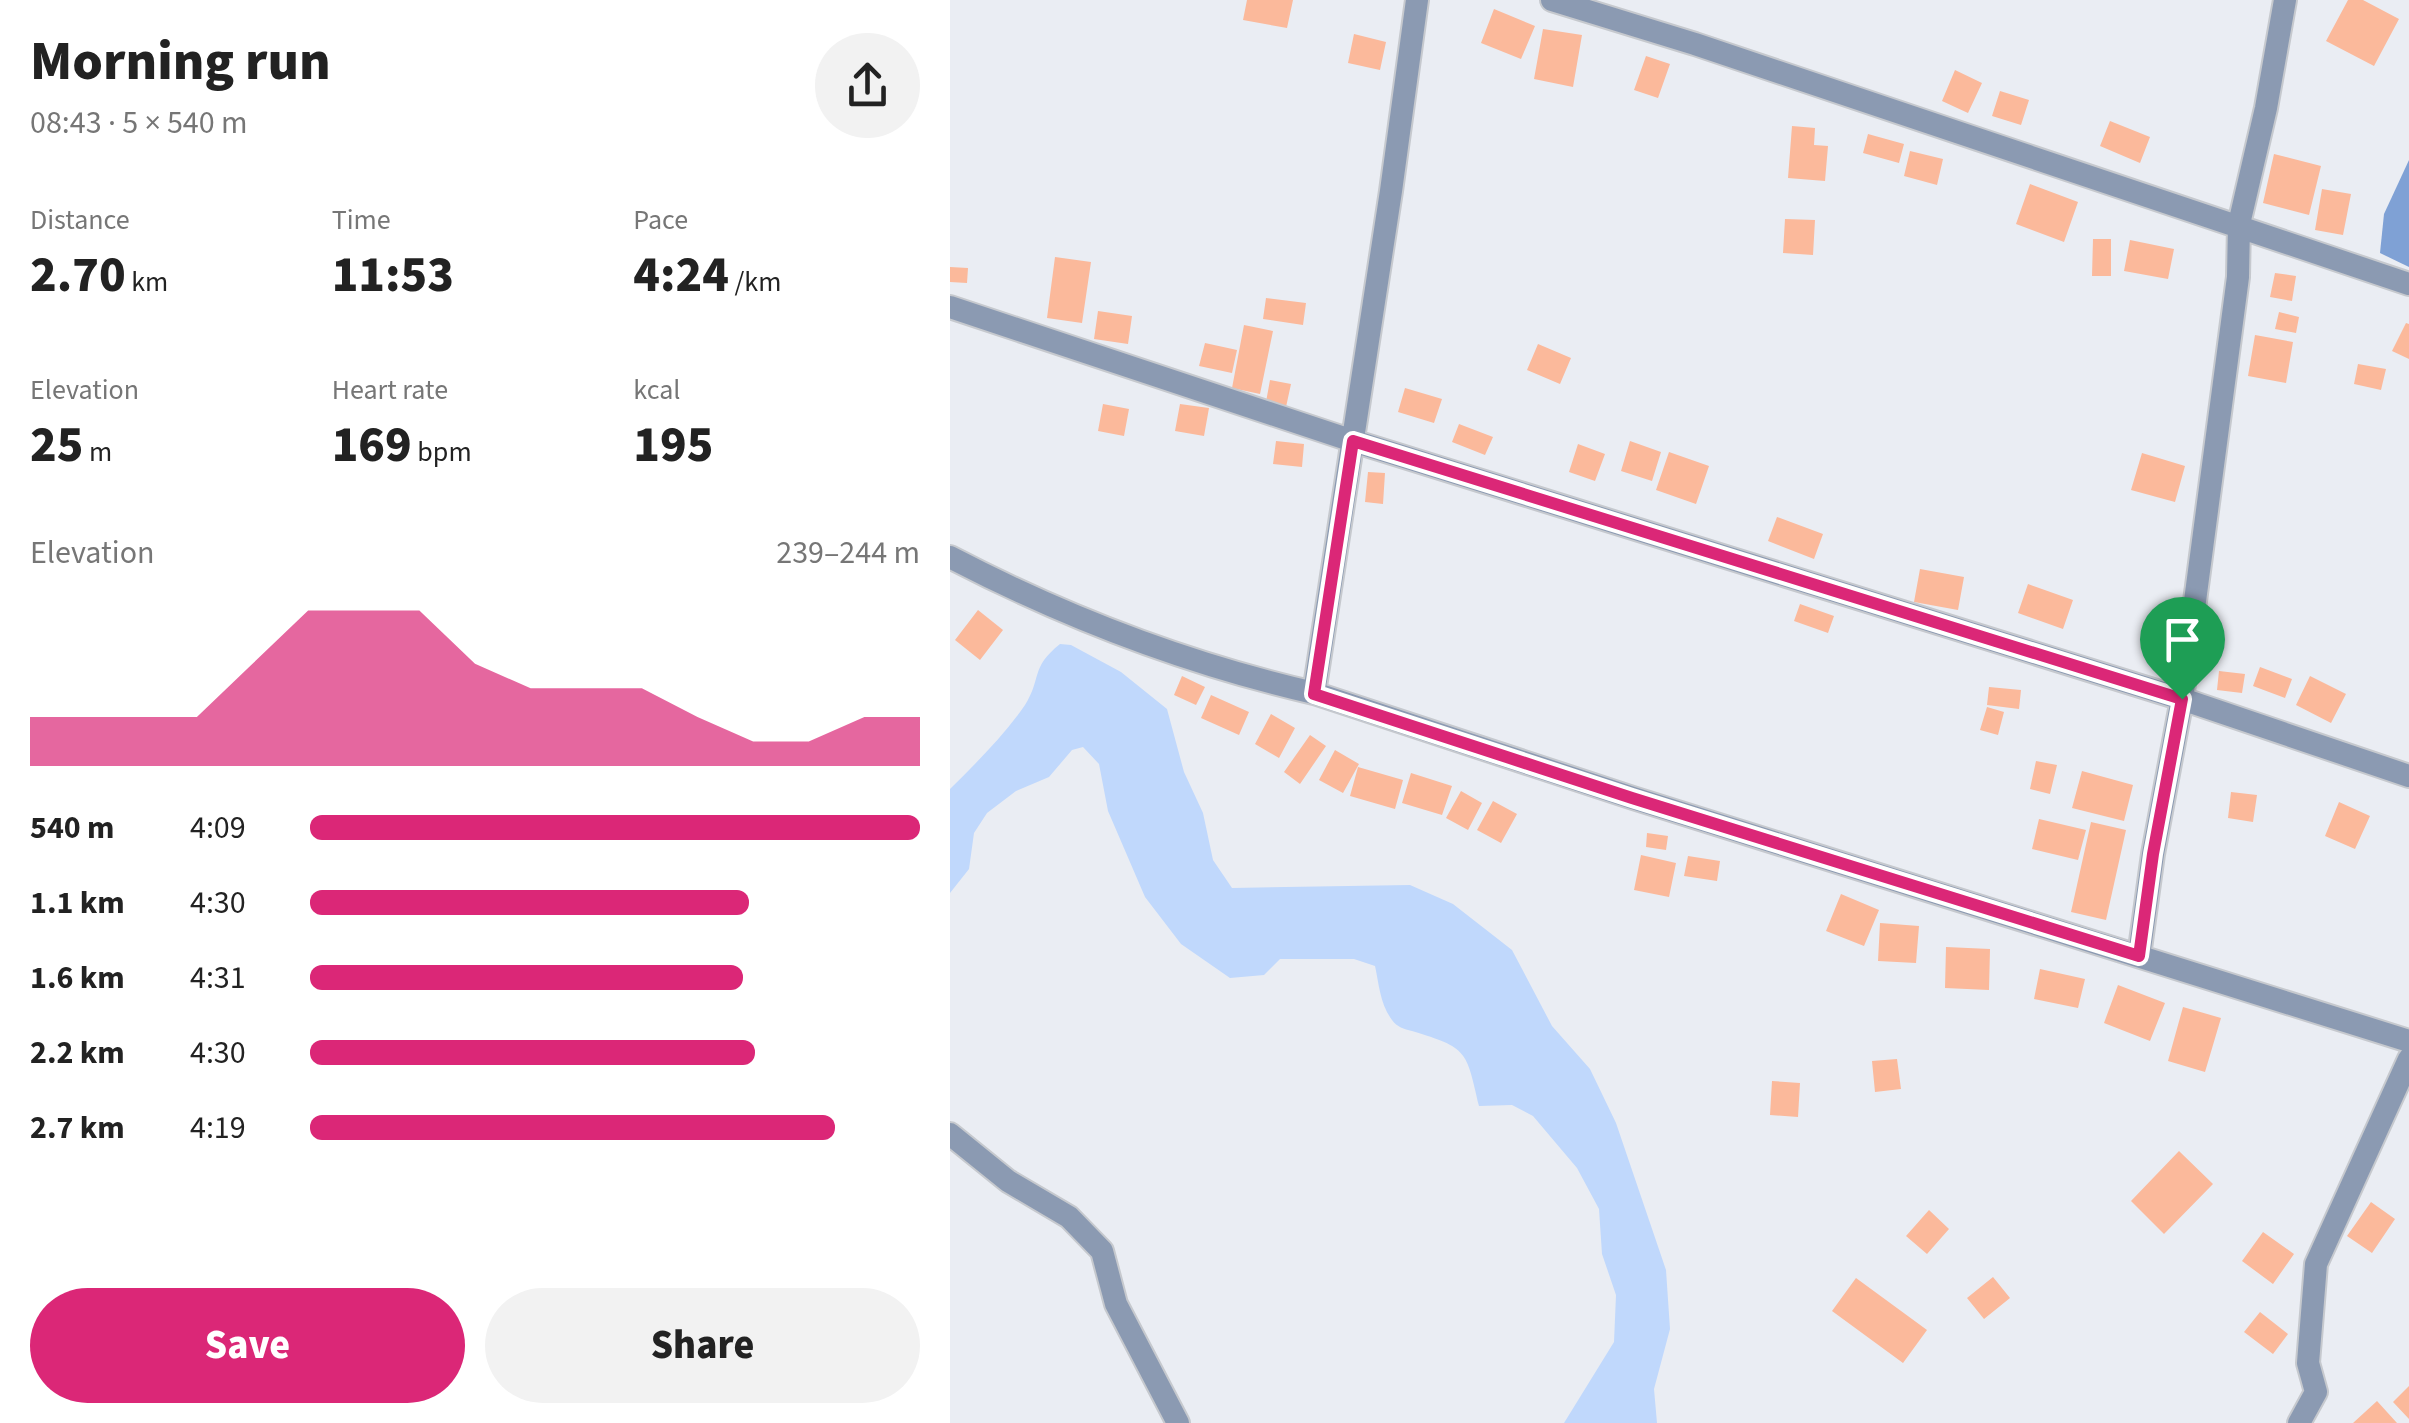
<!DOCTYPE html>
<html lang="en">
<head>
<meta charset="utf-8">
<style>
  body { margin:0; font-family:"Source Sans 3",sans-serif; background:#f2f2f2; color:#222; height:100vh; display:flex; flex-direction:column; font-size:38px; white-space:nowrap }
  * { box-sizing:border-box; margin:0 }
  p { font-size:32px; color:#767676 }
  .icon { flex:none; width:55px; height:55px; fill:none; stroke:currentColor; stroke-width:2; stroke-linecap:round; stroke-linejoin:round }
  .map { position:relative; flex:1; overflow:hidden }
  .panel { display:flex; flex-direction:column; background:#fff; width:950px }
  .panel>* { flex:none }
  .pin { position:absolute; display:grid; place-items:center; width:85px; height:85px; color:#fff; margin:-102px -42px; border-radius:50% 50% 50% 0; rotate:-45deg; box-shadow:0 0 10px #0007 }
  .pin .icon { rotate:45deg }
  .round { display:grid; place-items:center; flex:none; width:105px; height:105px; border-radius:52px; background:#f2f2f2 }
  .summary { display:flex; align-items:center; justify-content:space-between; height:170px; padding:0 30px }
  h1 { font-size:55px; font-weight:800; line-height:75px }
  .figures { display:grid; grid-template-columns:repeat(3,1fr); gap:15px; height:170px; padding:10px 30px }
  .figures div { display:grid; align-content:center }
  .figures b { font-size:50px; font-weight:800 }
  .figures small { font-size:28px; font-weight:400 }
  .figures p { font-size:28px }
  .chart { height:280px; padding:20px 30px }
  .chart p { display:flex; justify-content:space-between }
  .chart svg { width:100%; height:180px; margin-top:10px; fill:#db2777; opacity:.7 }
  .action { display:flex; gap:20px; margin-top:auto; padding:20px 30px }
  .action a { flex:1; height:115px; border-radius:60px; background:#db2777; color:#fff; font-size:40px; font-weight:800; line-height:115px; text-align:center }
  .action a+a { background:#f2f2f2; color:#222 }
  ul { padding:0 30px; list-style:none; font-size:32px }
  li { display:grid; grid-template-columns:160px 120px 1fr; align-items:center; height:75px }
  li i { height:25px; border-radius:12px; background:#db2777 }
  main { display:flex; flex:1; min-height:0 }
  .map>svg:first-child { display:block }
</style>
</head>
<body>
<main>
<section class="panel">
<div class="summary"><div><h1>Morning run</h1><p>08:43 · 5 × 540 m</p></div><a class="round"><svg class="icon" aria-label="share" viewBox="0 0 24 24"><path d="M12 15V3M7 8l5-5 5 5M5 13v7h14v-7"/></svg></a></div>
<div class="figures">
<div><p>Distance</p><b>2.70<small> km</small></b></div>
<div><p>Time</p><b>11:53</b></div>
<div><p>Pace</p><b>4:24<small> /km</small></b></div>
</div>
<div class="figures">
<div><p>Elevation</p><b>25<small> m</small></b></div>
<div><p>Heart rate</p><b>169<small> bpm</small></b></div>
<div><p>kcal</p><b>195</b></div>
</div>
<div class="chart"><p><span>Elevation</span>239–244 m</p>
<svg viewBox="0 0 160 44" preserveAspectRatio="none"><path d="M0 44V32L10 32L20 32L30 32L40 19L50 6L60 6L70 6L80 19L90 25L100 25L110 25L120 32L130 38L140 38L150 32L160 32V44z"/></svg>
</div>
<ul>
<li><b>540 m</b>4:09<i style="width:100%"></i></li>
<li><b>1.1 km</b>4:30<i style="width:72%"></i></li>
<li><b>1.6 km</b>4:31<i style="width:71%"></i></li>
<li><b>2.2 km</b>4:30<i style="width:73%"></i></li>
<li><b>2.7 km</b>4:19<i style="width:86%"></i></li>
</ul>
<div class="action"><a>Save</a><a>Share</a></div>
</section>
<div class="map">
<svg width="1459" height="1423" viewBox="0 0 1459 1423">
  <rect width="100%" height="100%" fill="#eaedf3"/>
  <!-- green -->
  <path fill="#c0d8fc" d="M110 644 121 645 171 672 217 709 234 772 253 813 263 860 282 888 460 885 503 904 562 950 602 1026 640 1069 666 1123 716 1270 720 1329 704 1389 707 1423H614L664 1342 666 1295 652 1254 649 1209 627 1168 583 1116 562 1105 529 1106C516 1050 518 1048 462 1031 454 1029 447 1027 442 1020 430 1004 429 984 425 966L404 959H330L314 975 280 978 231 944 195 897 158 811 149 764 133 747 122 750 99 777 66 791 37 813 24 833 19 869 0 893V789C26 763 54 736 75 705 92 678 80 668 110 644Z"/>
  <!-- water -->
  <path fill="#7fa1d5" d="M1459 160V267L1430 253 1434 214Z"/>
  <!-- building -->
  <path fill="#fbb99b" d="M297 0H343L337 28 293 20Z
    M1398 0H1413L1449 19 1424 66 1376 41Z
    M544 9 585 26 571 59 531 43Z
    M593 29 632 35 623 87 584 79Z
    M404 34 436 42 430 70 398 63Z
    M696 56 720 64 708 98 684 90Z
    M1005 70 1032 83 1018 113 992 101Z
    M1050 91 1079 100 1071 125 1042 116Z
    M1160 121 1200 137 1190 163 1150 146Z
    M842 126 865 128 864 145 878 146 875 181 838 178Z
    M918 134 954 144 949 163 913 153Z
    M960 151 993 159 987 185 954 176Z
    M1324 154 1371 166 1359 215 1313 203Z
    M1080 184 1128 202 1114 242 1066 224Z
    M1372 189 1401 194 1393 235 1365 230Z
    M835 219 865 220 863 255 833 253Z
    M1143 239H1161V276H1142Z
    M1180 240 1224 249 1218 279 1174 271Z
    M105 257 141 262 132 323 97 318Z
    M0 267 18 268 17 283 0 282Z
    M1325 273 1346 276 1342 301 1320 297Z
    M316 298 356 303 353 325 313 319Z
    M148 311 182 316 178 344 144 339Z
    M1329 312 1349 317 1346 333 1325 329Z
    M1456 323 1459 324V359L1442 351Z
    M294 325 323 331 310 394 282 388Z
    M1305 335 1343 342 1336 383 1298 376Z
    M255 343 287 350 282 373 249 366Z
    M588 344 621 358 610 384 577 370Z
    M1408 364 1436 369 1431 390 1404 384Z
    M320 380 341 384 336 407 316 402Z
    M455 388 492 399 484 423 448 412Z
    M153 404 179 409 174 436 148 431Z
    M230 404 259 408 254 436 225 431Z
    M509 424 543 437 535 455 502 442Z
    M326 441 354 444 352 467 323 464Z
    M680 441 711 452 702 481 671 471Z
    M628 444 655 454 645 481 619 472Z
    M719 452 759 466 746 504 706 490Z
    M1192 453 1235 466 1225 502 1181 490Z
    M418 472 435 473 433 504 415 502Z
    M827 517 873 534 864 559 818 541Z
    M970 569 1014 577 1008 610 964 602Z
    M1078 584 1123 600 1113 629 1068 613Z
    M850 604 884 616 878 633 844 621Z
    M28 610 53 630 30 660 5 640Z
    M1310 667 1342 679 1335 698 1303 686Z
    M1269 671 1295 674 1292 693 1267 690Z
    M232 676 255 687 246 705 224 695Z
    M1360 676 1396 694 1381 723 1346 705Z
    M1039 687 1071 690 1069 709 1037 705Z
    M261 695 299 712 289 735 251 718Z
    M1037 707 1054 712 1048 735 1030 730Z
    M321 714 345 728 329 758 305 744Z
    M360 735 376 746 350 784 334 772Z
    M385 750 409 764 393 793 369 780Z
    M1086 761 1107 765 1100 794 1080 789Z
    M408 767 453 780 445 809 400 796Z
    M1132 771 1183 785 1174 821 1122 808Z
    M461 773 502 786 492 815 452 803Z
    M511 791 532 803 518 830 496 818Z
    M1281 792 1307 795 1303 822 1278 818Z
    M543 801 567 814 551 843 527 830Z
    M1389 802 1420 816 1405 849 1375 836Z
    M1089 819 1136 830 1128 860 1082 849Z
    M1141 822 1176 830 1156 920 1121 912Z
    M697 833 718 836 716 850 696 847Z
    M691 855 726 863 719 897 684 890Z
    M738 856 770 861 767 881 734 876Z
    M891 894 929 910 914 946 876 931Z
    M930 923 969 926 966 963 928 961Z
    M996 947 1040 949 1039 990 995 988Z
    M1090 969 1135 979 1128 1008 1084 999Z
    M1168 985 1215 1003 1200 1041 1154 1023Z
    M1233 1007 1271 1018 1255 1072 1218 1061Z
    M947 1059 951 1089 925 1092 922 1061Z
    M822 1081 850 1083 848 1117 820 1115Z
    M1229 1151 1263 1184 1214 1234 1181 1201Z
    M1421 1202 1445 1219 1422 1253 1397 1236Z
    M979 1210 999 1229 977 1254 956 1236Z
    M1313 1232 1344 1254 1323 1284 1292 1261Z
    M1043 1277 1060 1298 1034 1319 1017 1298Z
    M906 1278 977 1330 953 1363 882 1311Z
    M1310 1312 1338 1334 1323 1354 1294 1332Z
    M1459 1386V1419L1443 1402Z
    M1427 1401 1447 1423H1403Z"/>
  <g fill="none" stroke-linecap="round" stroke-linejoin="round">
    <!-- minor casing -->
    <g stroke="#c6c9ce" stroke-width="26">
      <path id="minor" d="M467 0 441 191 364 693 683 798 1459 1041
        M602 0 745 44 1459 284
        M0 307 403 441 1232 699 1459 776
        M0 557C115 617 238 664 364 693
        M1189 956 1203 854 1232 699 1288 277 1289 224 1316 108 1335 0
        M0 1134 58 1181 119 1217 152 1251 166 1304 228 1423
        M1349 1423 1366 1392 1358 1363 1366 1264 1459 1059"/>
    </g>
    <!-- minor -->
    <use href="#minor" stroke="#8b9ab2" stroke-width="22"/>
  </g>
  <g fill="none" stroke-linecap="round" stroke-linejoin="round">
    <!-- route casing -->
    <g stroke="#fff" stroke-width="20">
      <path id="route" d="M403 441 1232 699 1203 854 1189 956 682 798 364 694Z"/>
    </g>
    <!-- route -->
    <use href="#route" stroke="#db2777" stroke-width="12"/>
  </g>
</svg>
<div class="pin" style="left:1232px;top:699px;background:#1e9e55"><svg class="icon" aria-label="arrive" viewBox="0 0 24 24"><path d="M6 21V4h12l-3 4 3 4H6"/></svg></div>
</div>
</main>
</body>
</html>
